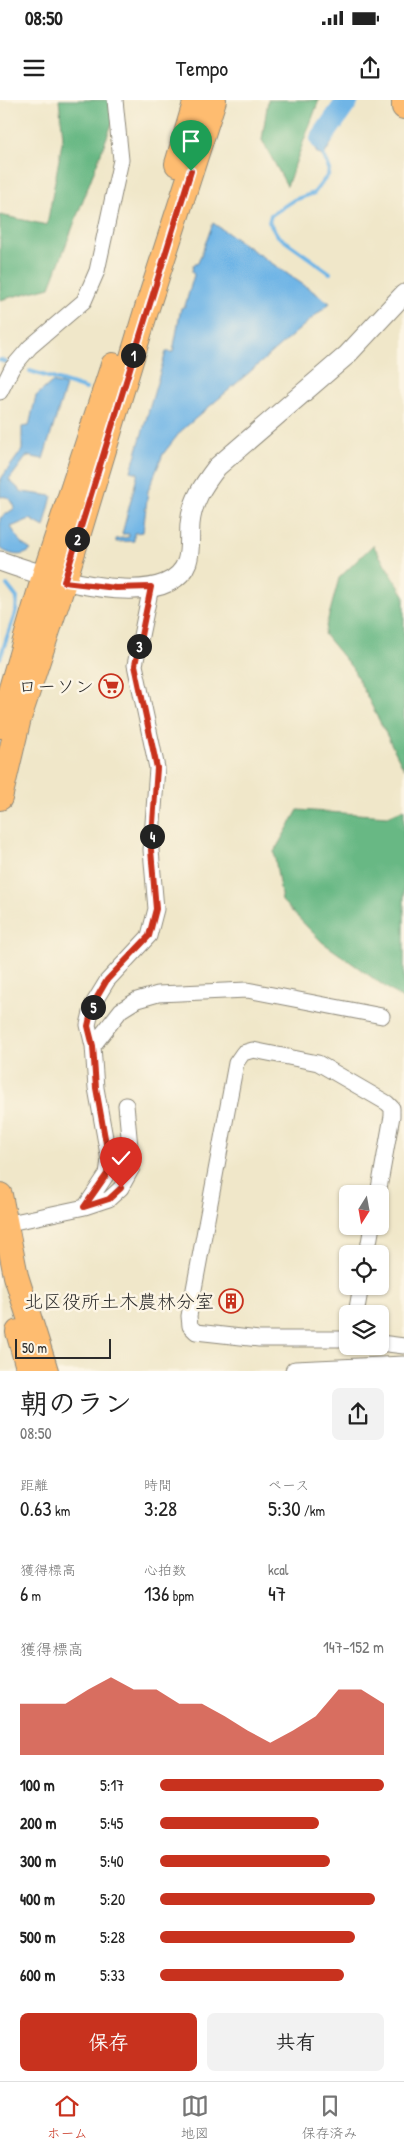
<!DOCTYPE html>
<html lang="ja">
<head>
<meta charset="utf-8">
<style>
  body { margin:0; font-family:"Patrick Hand","Klee One",sans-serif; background:#f2f2f2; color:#222; height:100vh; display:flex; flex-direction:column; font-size:19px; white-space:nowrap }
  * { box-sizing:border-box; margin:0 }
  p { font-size:16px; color:#767676 }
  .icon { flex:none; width:28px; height:28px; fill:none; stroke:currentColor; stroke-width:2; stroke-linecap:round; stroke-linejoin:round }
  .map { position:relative; height:1271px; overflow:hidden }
  .details { display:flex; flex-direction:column; background:#fff; flex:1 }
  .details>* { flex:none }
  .needle { width:32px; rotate:191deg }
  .controls { position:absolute; left:339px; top:1085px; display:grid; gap:10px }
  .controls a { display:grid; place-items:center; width:50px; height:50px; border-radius:8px; background:#fff; box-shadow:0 1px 4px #0004; font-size:25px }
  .scale { position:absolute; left:15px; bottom:12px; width:96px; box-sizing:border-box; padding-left:5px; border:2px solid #2b2b2b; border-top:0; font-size:14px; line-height:18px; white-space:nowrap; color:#2b2b2b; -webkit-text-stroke:4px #fcf5e5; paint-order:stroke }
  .pin { position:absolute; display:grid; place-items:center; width:42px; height:42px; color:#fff; margin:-51px -21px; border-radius:50% 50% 50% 0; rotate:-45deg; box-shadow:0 0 5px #0007 }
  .pin .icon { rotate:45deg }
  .km { position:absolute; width:25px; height:25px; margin:-12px; border-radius:50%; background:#222; color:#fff; font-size:14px; line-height:25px; text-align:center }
  .round { display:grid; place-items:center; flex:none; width:52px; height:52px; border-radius:8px; background:#f2f2f2 }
  .summary { display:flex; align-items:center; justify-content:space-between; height:85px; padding:0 20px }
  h1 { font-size:28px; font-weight:600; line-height:38px }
  .metrics { display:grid; grid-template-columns:repeat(3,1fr); gap:8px; height:85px; padding:5px 20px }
  .metrics div { display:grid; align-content:center }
  .metrics b { font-size:21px; font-weight:600 }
  .metrics small { font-size:14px; font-weight:400 }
  .metrics p { font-size:14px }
  .chart { height:140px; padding:10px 20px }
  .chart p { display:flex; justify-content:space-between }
  .chart svg { width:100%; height:90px; margin-top:5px; fill:#c8321e; opacity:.7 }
  .cta { display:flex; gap:10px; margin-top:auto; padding:10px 20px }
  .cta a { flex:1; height:58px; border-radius:8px; background:#c8321e; color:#fff; font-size:20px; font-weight:600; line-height:58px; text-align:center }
  .cta a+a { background:#f2f2f2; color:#222 }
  ul { padding:0 20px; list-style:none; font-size:16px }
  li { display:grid; grid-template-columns:80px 60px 1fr; align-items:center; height:38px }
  li i { height:12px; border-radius:6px; background:#c8321e }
  .status { display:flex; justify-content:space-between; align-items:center; height:35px; padding:0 25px; background:#fff; direction:ltr }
  .status svg { height:14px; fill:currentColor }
  header { display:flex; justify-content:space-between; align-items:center; height:65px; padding:0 20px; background:#fff; font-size:22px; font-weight:600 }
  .tabs { display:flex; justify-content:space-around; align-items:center; height:70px; border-top:1px solid #e0e0e0; background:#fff; font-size:14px; color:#767676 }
  .tabs a { display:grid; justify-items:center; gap:2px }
  .tabs .active { color:#c8321e }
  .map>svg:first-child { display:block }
</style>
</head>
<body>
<div class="status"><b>08:50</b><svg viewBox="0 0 49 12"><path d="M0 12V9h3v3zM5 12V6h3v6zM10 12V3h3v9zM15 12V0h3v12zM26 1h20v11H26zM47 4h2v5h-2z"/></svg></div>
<header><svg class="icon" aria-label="menu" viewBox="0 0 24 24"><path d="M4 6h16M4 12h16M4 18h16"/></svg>Tempo<svg class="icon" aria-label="share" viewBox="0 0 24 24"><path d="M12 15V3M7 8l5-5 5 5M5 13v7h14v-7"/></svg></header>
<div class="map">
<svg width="404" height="1271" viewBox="0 0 404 1271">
  <rect width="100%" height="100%" fill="#fcf5e5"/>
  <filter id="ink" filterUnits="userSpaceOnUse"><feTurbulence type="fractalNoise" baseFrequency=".02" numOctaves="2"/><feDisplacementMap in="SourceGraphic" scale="10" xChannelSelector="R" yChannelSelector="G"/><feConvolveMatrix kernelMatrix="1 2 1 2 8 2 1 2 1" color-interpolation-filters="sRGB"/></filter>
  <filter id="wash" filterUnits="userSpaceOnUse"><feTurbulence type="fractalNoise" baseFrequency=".0096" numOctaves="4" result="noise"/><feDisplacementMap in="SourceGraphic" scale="20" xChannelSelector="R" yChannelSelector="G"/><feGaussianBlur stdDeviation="1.12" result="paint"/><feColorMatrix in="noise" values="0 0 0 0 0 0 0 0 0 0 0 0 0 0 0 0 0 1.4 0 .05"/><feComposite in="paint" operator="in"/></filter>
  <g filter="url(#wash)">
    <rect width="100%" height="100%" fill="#f0e7c9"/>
    <!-- forest -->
    <path fill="#68b884" stroke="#4a7258" d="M59 0H121L50 187 0 200V115L47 125 63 37Z
      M268 0H319L287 86 262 40Z
      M373 445 404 495V669L353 569 324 534 339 478Z
      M404 709V900L322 842 282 801 274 752 298 710 388 716Z"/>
    <!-- water -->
    <path fill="#6fb5e6" stroke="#4d7088" d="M315 29 332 42 323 57 316 52Z
      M213 123 330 203 181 331 163 354 148 391 143 432 134 433V441L116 442V439L129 437V434H122L138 373 131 371 166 252H173L181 208 185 206 194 175 192 171 193 165 198 163Z
      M52 282 66 286 43 359 27 356 9 380 22 392 52 396 44 427 30 419 11 427 22 444 31 450C22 458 9 455 0 448V418L15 408C12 400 8 395 0 397V380L22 350V327L29 326 36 296Z"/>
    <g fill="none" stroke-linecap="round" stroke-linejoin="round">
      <!-- stream -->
      <path stroke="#6fb5e6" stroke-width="4" d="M322 51 329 69 328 75 314 93 294 100 271 115 269 122 278 136 330 173
        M0 260 6 262
        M30 271 86 289
        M0 558 16 511 17 498 7 485"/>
      <!-- river -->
      <path stroke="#6fb5e6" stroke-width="22" d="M321 39 348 0"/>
    </g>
  </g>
  <g filter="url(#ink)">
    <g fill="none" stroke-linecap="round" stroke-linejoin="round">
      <!-- minor casing -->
      <g stroke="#8e897a" stroke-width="17">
        <path id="minor" d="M0 292 12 268 30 247 84 201 97 171 121 60 115 0
          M93 946 121 910 137 900 158 894 247 890 382 916
          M85 1107 109 1099 121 1088 132 1068 126 1005
          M5 1124 85 1107 107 1074 109 1060 96 988 93 946 88 925 93 904 107 881 149 836 156 809 151 750 157 668 135 565 151 487
          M367 1154 372 1126
          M356 1214 361 1186
          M348 1239H259L196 1232 190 1226 189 1216 236 963 243 953 253 950 318 963 387 1003 392 1008V1016L378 1094
          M380 1243 404 1246"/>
      </g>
      <!-- tertiary casing -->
      <g stroke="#8e897a" stroke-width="21">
        <path id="tertiary" d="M0 461C39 475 167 516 187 462 191 450 189 436 190 424 192 401 204 384 217 367L347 255 404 194
          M295 1271 404 1266"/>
      </g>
      <!-- primary casing -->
      <g stroke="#8e897a" stroke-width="26">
        <path id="primary" d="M404 0V7
          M177 64 196 0
          M0 626 44 476 113 265
          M0 698 19 618 64 482 146 211 214 0
          M0 1095 16 1176 46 1271
          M18 1232 29 1271"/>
      </g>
      <!-- minor -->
      <use href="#minor" stroke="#fff" stroke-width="15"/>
      <!-- tertiary -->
      <use href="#tertiary" stroke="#fff" stroke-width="19"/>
      <!-- primary -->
      <use href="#primary" stroke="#febc70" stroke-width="24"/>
    </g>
  </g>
  <g fill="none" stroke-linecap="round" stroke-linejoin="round" filter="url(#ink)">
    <!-- route casing -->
    <g stroke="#fff" stroke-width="10">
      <path id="route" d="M121 1088 109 1099 84 1107 107 1074 109 1060 96 988 93 946 88 926 93 904 107 880 149 836 156 809 151 750 157 668 135 565 151 487 116 488 64 482 191 71"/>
    </g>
    <!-- route -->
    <use href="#route" stroke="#c8321e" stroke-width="6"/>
  </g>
  <!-- icons -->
  <defs>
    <g id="supermarket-ring" transform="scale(1.25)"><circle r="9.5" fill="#fcf5e5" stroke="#c8321e" stroke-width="1.5"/><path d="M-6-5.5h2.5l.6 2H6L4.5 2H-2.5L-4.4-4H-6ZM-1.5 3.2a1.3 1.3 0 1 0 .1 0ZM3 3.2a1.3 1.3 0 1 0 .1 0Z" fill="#c8321e"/></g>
    <g id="building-ring" transform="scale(1.25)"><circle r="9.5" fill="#fcf5e5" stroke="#c8321e" stroke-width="1.5"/><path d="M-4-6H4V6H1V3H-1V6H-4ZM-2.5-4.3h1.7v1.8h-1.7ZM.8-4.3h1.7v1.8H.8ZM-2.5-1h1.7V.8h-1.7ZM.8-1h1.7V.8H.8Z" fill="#c8321e"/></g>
  </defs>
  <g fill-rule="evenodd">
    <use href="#supermarket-ring" x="111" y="586"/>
    <use href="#building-ring" x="231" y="1201"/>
  </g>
  <g text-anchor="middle" stroke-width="5" stroke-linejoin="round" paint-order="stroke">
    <!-- poi labels -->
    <g font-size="19" fill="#2b2b2b" stroke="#fcf5e5" text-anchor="end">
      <text x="94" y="593">ローソン</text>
      <text x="214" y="1208">北区役所土木農林分室</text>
    </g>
  </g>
</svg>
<div class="controls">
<a><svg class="needle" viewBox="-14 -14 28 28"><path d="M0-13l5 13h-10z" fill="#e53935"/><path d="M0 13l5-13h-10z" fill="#767676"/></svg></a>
<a><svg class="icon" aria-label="locate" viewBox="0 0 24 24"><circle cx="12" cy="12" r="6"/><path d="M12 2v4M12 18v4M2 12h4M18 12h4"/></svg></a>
<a><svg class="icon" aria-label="layers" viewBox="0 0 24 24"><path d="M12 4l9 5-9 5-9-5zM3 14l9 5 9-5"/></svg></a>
</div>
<div class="scale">50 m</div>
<div class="pin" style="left:191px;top:71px;background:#1e9e55"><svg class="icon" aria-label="arrive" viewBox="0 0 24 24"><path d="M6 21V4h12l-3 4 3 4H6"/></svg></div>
<div class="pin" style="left:121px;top:1088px;background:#d93025"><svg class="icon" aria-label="check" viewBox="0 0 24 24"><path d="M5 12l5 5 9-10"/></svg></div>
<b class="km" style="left:133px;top:255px">1</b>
<b class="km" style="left:77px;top:439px">2</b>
<b class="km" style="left:139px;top:546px">3</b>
<b class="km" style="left:152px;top:736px">4</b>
<b class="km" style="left:93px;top:907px">5</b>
</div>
<section class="details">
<div class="summary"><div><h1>朝のラン</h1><p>08:50</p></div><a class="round"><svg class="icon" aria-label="share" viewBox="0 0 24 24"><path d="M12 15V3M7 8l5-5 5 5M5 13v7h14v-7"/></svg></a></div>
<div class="metrics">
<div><p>距離</p><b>0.63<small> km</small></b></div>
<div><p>時間</p><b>3:28</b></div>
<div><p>ペース</p><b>5:30<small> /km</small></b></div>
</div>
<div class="metrics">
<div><p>獲得標高</p><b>6<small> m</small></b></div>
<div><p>心拍数</p><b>136<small> bpm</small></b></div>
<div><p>kcal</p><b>47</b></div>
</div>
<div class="chart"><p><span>獲得標高</span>147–152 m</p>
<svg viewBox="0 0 160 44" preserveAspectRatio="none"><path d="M0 44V19L10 19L20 19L30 12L40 6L50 12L60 12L70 19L80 19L90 25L100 32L110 38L120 32L130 25L140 12L150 12L160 19V44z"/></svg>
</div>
<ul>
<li><b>100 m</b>5:17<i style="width:100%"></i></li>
<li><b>200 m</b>5:45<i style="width:71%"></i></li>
<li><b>300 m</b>5:40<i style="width:76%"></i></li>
<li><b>400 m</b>5:20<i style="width:96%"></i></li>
<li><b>500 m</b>5:28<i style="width:87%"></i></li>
<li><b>600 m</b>5:33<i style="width:82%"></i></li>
</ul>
<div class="cta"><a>保存</a><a>共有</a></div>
</section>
<nav class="tabs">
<a class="active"><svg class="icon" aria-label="home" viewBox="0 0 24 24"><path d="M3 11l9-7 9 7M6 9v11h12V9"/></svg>ホーム</a>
<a><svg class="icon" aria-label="map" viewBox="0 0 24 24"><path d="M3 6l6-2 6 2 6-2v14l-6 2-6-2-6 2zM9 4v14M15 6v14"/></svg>地図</a>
<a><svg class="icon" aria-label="saved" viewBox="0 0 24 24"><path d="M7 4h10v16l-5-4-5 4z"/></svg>保存済み</a>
</nav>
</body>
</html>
